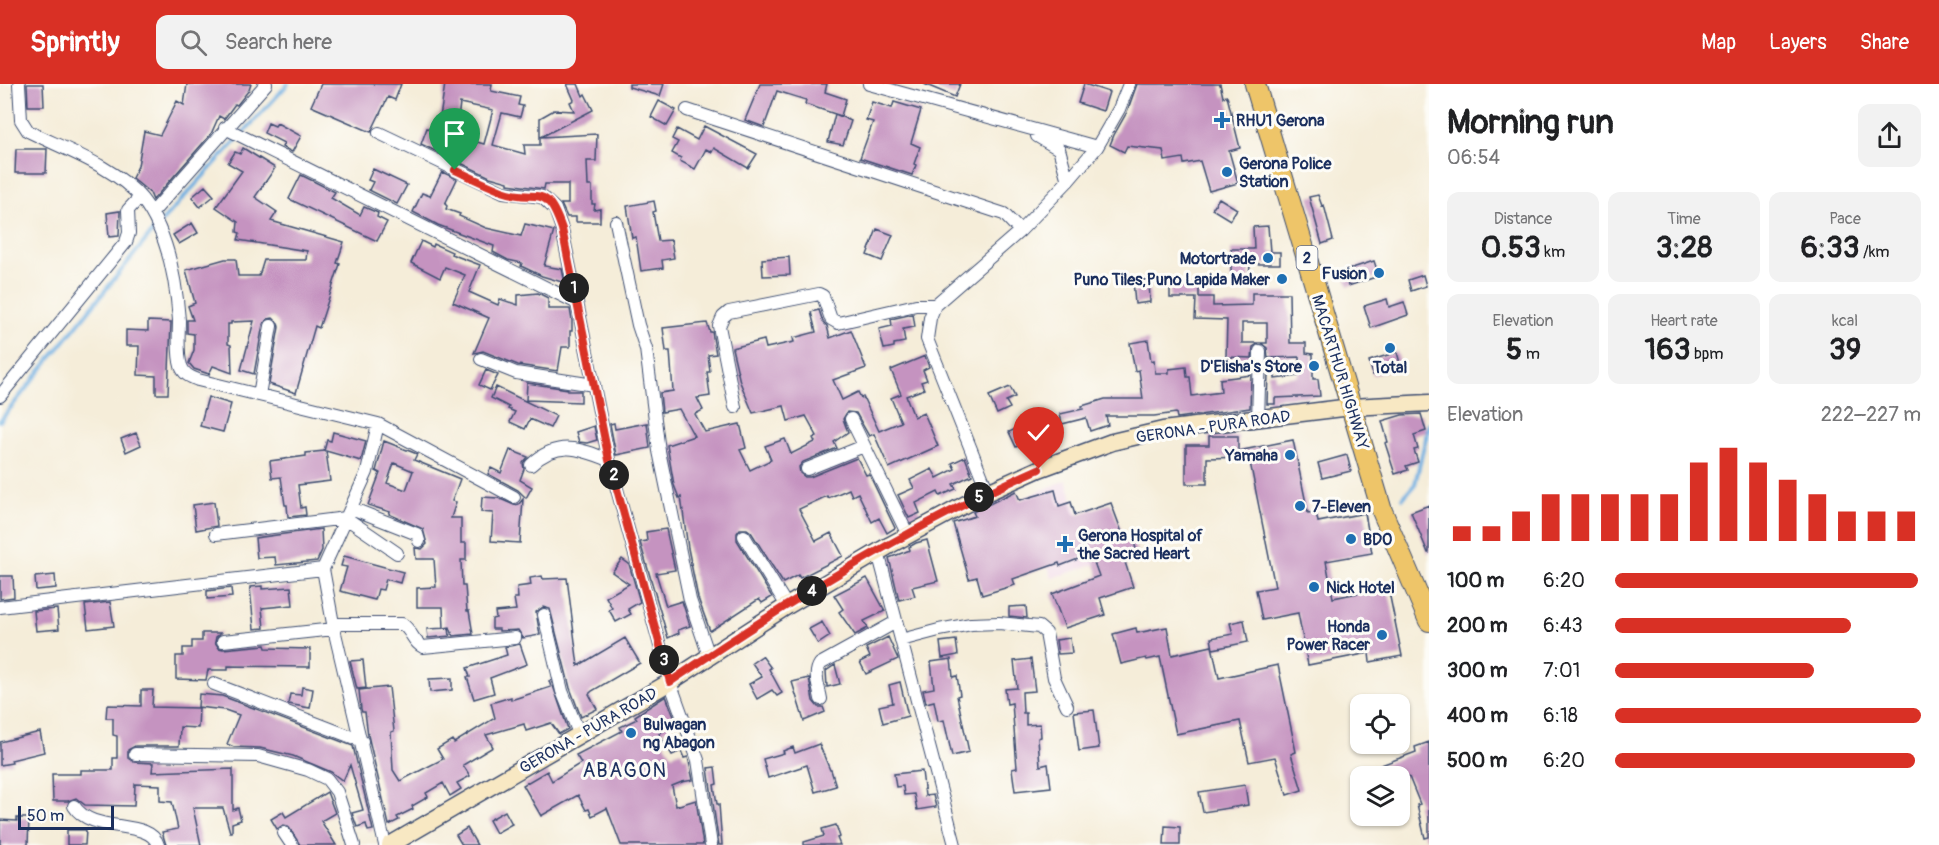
<!DOCTYPE html>
<html lang="en">
<head>
<meta charset="utf-8">
<style>
  body { margin:0; font-family:Pangolin,sans-serif; background:#f2f2f2; color:#202124; height:100vh; display:flex; flex-direction:column; font-size:22px; white-space:nowrap }
  * { box-sizing:border-box; margin:0 }
  p { font-size:20px; color:#757577 }
  .icon { flex:none; width:33px; height:33px; fill:none; stroke:currentColor; stroke-width:2; stroke-linecap:round; stroke-linejoin:round }
  .map { position:relative; flex:1; overflow:hidden }
  .sheet { display:flex; flex-direction:column; background:#fff; width:510px }
  .sheet>* { flex:none }
  .buttons { position:absolute; left:1350px; top:610px; display:grid; gap:12px }
  .buttons a { display:grid; place-items:center; width:60px; height:60px; border-radius:12px; background:#fff; box-shadow:0 2px 4px #0004; font-size:30px }
  .scale { position:absolute; left:18px; bottom:15px; width:96px; box-sizing:border-box; padding-left:6px; border:3px solid #1b2f5e; border-top:0; font-size:16px; line-height:21px; white-space:nowrap; color:#1b2f5e; -webkit-text-stroke:4px #fdfcf7; paint-order:stroke }
  .pin { position:absolute; display:grid; place-items:center; width:51px; height:51px; color:#fff; margin:-62px -26px; border-radius:50% 50% 50% 0; rotate:-45deg; box-shadow:0 0 6px #0007 }
  .pin .icon { rotate:45deg }
  .km { position:absolute; width:30px; height:30px; margin:-15px; border-radius:50%; background:#222; color:#fff; font-size:16px; line-height:30px; text-align:center }
  .round { display:grid; place-items:center; flex:none; width:63px; height:63px; border-radius:12px; background:#f2f2f2 }
  .head { display:flex; align-items:center; justify-content:space-between; height:102px; padding:0 18px }
  h1 { font-size:33px; font-weight:700; line-height:45px }
  .stats { display:grid; grid-template-columns:repeat(3,1fr); gap:9px; height:102px; padding:6px 18px }
  .stats div { display:grid; align-content:center; border-radius:12px; background:#f2f2f2; text-align:center }
  .stats b { font-size:30px; font-weight:700 }
  .stats small { font-size:16px; font-weight:400 }
  .stats p { font-size:16px }
  .chart { height:168px; padding:12px 18px }
  .chart p { display:flex; justify-content:space-between }
  .chart svg { width:100%; height:108px; margin-top:6px; stroke:#d93025; stroke-width:6 }
  ul { padding:0 18px; list-style:none; font-size:20px }
  li { display:grid; grid-template-columns:96px 72px 1fr; align-items:center; height:45px }
  li i { height:15px; border-radius:8px; background:#d93025 }
  header { display:flex; align-items:center; gap:36px; box-sizing:border-box; height:84px; padding:0 30px; background:#d93025; color:#fff }
  header strong { font-size:28px }
  nav { display:flex; gap:33px; margin-inline-start:auto; font-size:21px }
  .search { width:420px; height:54px; background:#f2f2f2; display:flex; align-items:center; gap:15px; box-sizing:border-box; padding:0 21px; border-radius:12px; color:#757577; font-size:22px }
  main { display:flex; flex:1; min-height:0 }
  .map>svg:first-child { display:block }
</style>
</head>
<body>
<header>
<strong>Sprintly</strong>
<div class="search"><svg class="icon" aria-label="search" viewBox="0 0 24 24"><circle cx="10" cy="10" r="6"/><path d="M15 15l6 6"/></svg>Search here</div>
<nav><a>Map</a><a>Layers</a><a>Share</a></nav>
</header>
<main>
<div class="map">
<svg width="1429" height="761" viewBox="0 0 1429 761">
  <rect width="100%" height="100%" fill="#fdfcf7"/>
  <filter id="ink" filterUnits="userSpaceOnUse"><feTurbulence type="fractalNoise" baseFrequency=".0167" numOctaves="2"/><feDisplacementMap in="SourceGraphic" scale="12" xChannelSelector="R" yChannelSelector="G"/><feConvolveMatrix kernelMatrix="1 2 1 2 8 2 1 2 1" color-interpolation-filters="sRGB"/></filter>
  <filter id="wash" filterUnits="userSpaceOnUse"><feTurbulence type="fractalNoise" baseFrequency=".008" numOctaves="4" result="noise"/><feDisplacementMap in="SourceGraphic" scale="24" xChannelSelector="R" yChannelSelector="G"/><feGaussianBlur stdDeviation="1.35" result="paint"/><feColorMatrix in="noise" values="0 0 0 0 0 0 0 0 0 0 0 0 0 0 0 0 0 1.4 0 .05"/><feComposite in="paint" operator="in"/></filter>
  <g filter="url(#wash)">
    <rect width="100%" height="100%" fill="#f5edd9"/>
    <!-- built -->
    <path fill="#efd0e6" d="M1066 396 1096 480 1052 494 1023 414Z"/>
    <g fill="none" stroke-linecap="round" stroke-linejoin="round">
      <!-- stream -->
      <path stroke="#6daee1" stroke-width="4" d="M0 337 153 147 288 0
        M1403 414 1415 400 1429 340"/>
    </g>
    <g id="blocks">
      <!-- building -->
      <path fill="#c593c0" fill-rule="evenodd" d="M27 0H43L44 22H28Z
        M187 0H251L249 6 237 21 235 20 224 35 219 32 211 50 153 116 150 109 132 94 138 82 144 47 160 51 177 17 184 21Z
        M321 0H401L395 16 388 13 371 48 311 22Z
        M445 0H492L491 7 520 13 518 21 523 22 520 33 502 29 493 61 525 70 524 61H540V34L554 26 574 27 570 18 574 16 567 0H578L583 12 585 10 593 26 541 53 597 50 596 77H587L588 102H592V120H595L594 126 600 125V138H576V133H567L561 120H568V100H545L544 105 508 100V98L490 93 421 60 427 44 438 47ZM460 19 493 26 484 60 456 52Z
        M629 0H664L660 12 629 3Z
        M760 0H827L825 8 846 15 841 32 805 20 806 16 777 7 764 43 745 36Z
        M924 0H960L955 13Z
        M1084 0 1109 8 1103 27 1078 19Z
        M1137 0H1220L1223 13 1227 12 1240 64 1229 67 1238 99 1209 107 1200 77 1184 80 1183 74 1165 77 1163 66 1127 62 1124 68 1110 61 1114 51 1127 28Z
        M659 17 676 26 667 42 651 33Z
        M872 18 892 24 894 18 921 26 911 59 920 63 914 80 916 81 912 91 860 74 873 38 866 36Z
        M835 30 851 37 843 61 828 58Z
        M268 39 275 42 277 39 301 52 292 68 282 63 284 59 264 49Z
        M704 42 757 70 748 84 714 64 712 68 706 65 695 85 680 77 681 74 672 69 678 58 672 55 677 45 697 56Z
        M243 64 275 84 255 113 277 128 271 137 344 158 337 179 340 180 319 244 315 242 296 309 269 300 279 243 278 239 273 234 268 235 263 240 254 290 241 286 254 237 231 238V240H228V260L231 261 232 289 213 282 209 290 194 285 189 279 194 266V250L187 249V236H193L188 222 195 219 186 186 225 175H236L238 192H259L264 176H306L307 167 238 156 240 149 237 148 238 138 216 123 242 87 228 79 235 68 240 70Z
        M16 65H47L46 89H15Z
        M373 85 407 101 397 120 369 106 373 98 368 96Z
        M442 88 457 95 445 120 447 122 446 125 460 130 459 132 486 144 521 152 525 140 554 147 544 182 562 185 565 199 542 192 521 182 522 179 508 176 493 168 494 162 438 141 413 128 422 109 430 112Z
        M301 91 335 108 331 114 360 131 364 123 378 129 377 133 387 138 377 157 289 115Z
        M205 102 214 112 200 123 192 113Z
        M1318 111 1322 122 1324 121 1333 156 1322 160 1309 113Z
        M1219 114 1237 125 1230 136 1212 125Z
        M654 117 656 127 653 128 658 157 671 156 674 174 662 176 663 184 641 187 636 153 632 154 627 122Z
        M120 127 119 152 109 153 107 129Z
        M192 139 198 149 179 160 173 151Z
        M1268 142 1270 168H1280V180H1250L1249 197 1231 196V165H1254L1253 143Z
        M877 145 893 151 882 177 867 171Z
        M421 157 433 163 434 160 452 168 451 170 480 181 469 208 498 221 500 215 518 221V211L538 209 548 214V225H570L572 237V247H570V263H562L558 287 518 281 483 267 474 269 489 234 453 218 465 191 445 183 440 194 411 179Z
        M789 173 790 191 763 192 762 175Z
        M1374 177 1379 192 1348 202 1343 187Z
        M1423 191 1426 202 1411 207 1408 196Z
        M1149 195 1150 218 1135 220 1133 196Z
        M1170 201 1199 202V213H1213V222L1252 221V209H1289L1290 259H1306V269L1313 270V295H1318L1320 312 1275 314V320H1267L1268 289 1275 288V295L1298 292V285H1300V273L1268 274 1267 264 1261 259H1267V239H1242V259H1259L1253 263 1252 274 1226 273 1227 236 1195 235 1196 214H1170Z
        M1387 215 1389 223 1404 218 1408 231 1371 244 1364 222Z
        M819 226 823 238 827 242 830 254 851 246 866 284 833 296 842 316 858 308 861 314 863 313 879 347 901 338 891 314 901 310 891 286 925 272 929 283 923 286 927 296 921 298 924 305 906 312 914 333 924 329 938 362 889 384 874 350 869 352 856 329 847 328 843 335 848 348 834 358 837 364 803 378 799 383 800 389 805 393H810L857 374 866 391 869 390 895 444 887 449 879 434 872 438 858 409 852 412 849 405 828 414 827 412 799 425 816 457 831 449 843 472 800 494 798 491 783 499 751 448 747 445H740L737 449V456L772 513 762 519 759 515 710 547 698 514 688 464 681 413 679 414 674 401 667 361 694 352 679 325 662 328 660 309 673 307 670 267H666L663 244 707 239 710 248H712L716 270 708 271 710 288H707L710 312 697 314 703 326 695 330 705 348 740 340 746 364 740 366 750 386 771 376 765 362 785 355 791 370 815 358 813 354 817 352 806 332 788 337 784 322 753 329 740 298 732 264 764 256 766 264 794 258 793 254 816 248 811 228Z
        M913 230 915 243 903 245 905 258 894 260V263L884 265 879 245 892 242 891 235Z
        M148 237 171 238 168 310H156V292L138 291 139 262H126V246L148 247Z
        M1148 256 1151 277 1154 276 1155 289H1169V285L1186 283 1187 293H1190L1192 312 1221 308 1220 295 1251 291 1250 324 1177 334 1176 329 1154 332H1106L1108 341 1090 347 1086 334 1062 340 1060 330 1083 325 1082 322 1105 315H1143L1139 286 1135 287 1130 259Z
        M1397 268 1401 283 1373 291 1369 277Z
        M486 286 498 291 490 306 479 301Z
        M527 299 568 305V307H581V318L526 316Z
        M496 303 556 332 550 344 530 335 525 345 510 338 515 328 508 325 509 323 491 314Z
        M1010 303 1015 313 1006 317 1010 324 997 330 989 312Z
        M208 313 231 320 223 348 200 342Z
        M1421 330 1426 347 1414 351 1418 365 1414 366 1418 378 1406 382 1408 386 1395 390 1385 359 1388 358 1382 337 1402 331Z
        M614 339 615 345 647 339 650 364 616 371 610 340Z
        M1024 341 1031 355 1016 363 1009 348Z
        M594 342 597 356 587 359 579 358 576 348Z
        M333 348 366 357 361 377 326 367 330 397 298 401 301 424 305 423 306 431 288 433 287 421H285L281 393 272 394 270 377 306 372V369L324 367 327 356 331 357Z
        M136 349 141 361 126 368 121 355Z
        M1209 352H1238V367L1293 356 1308 429 1316 428 1318 438 1365 429 1372 469 1326 477 1333 514 1388 503 1402 572 1370 578 1369 569 1308 581 1298 529 1262 536 1256 506 1275 503 1249 373 1207 374V400H1186V361H1209Z
        M384 357 417 370 414 376 460 395 452 417 456 418 451 434H461V459H466V476H461L462 502H465L467 527H469L473 550 453 552 450 543 444 544 443 523H417V504L436 503 434 475H416L415 464 422 465 427 460 423 445 389 430 390 428 368 421 380 389 376 387ZM394 379 413 387 406 406 387 399Z
        M510 366 528 373 523 379 524 385 520 396 532 403 526 414 518 406 488 390 491 384 501 389Z
        M1347 371 1351 387 1322 394 1318 379Z
        M965 373 972 391 953 400 956 405 940 412 938 408 916 419 920 429 909 434 898 411 914 404 910 396 932 385 937 394 955 385 952 379Z
        M1055 406 1059 422 1071 418 1075 431 1111 419 1123 451 1131 449 1138 471 1124 475 1133 503 1100 514 1105 531 1065 544 1052 510 1099 492 1091 470 1060 482 1059 479 1013 495 1015 501 982 511 977 493 969 495 953 439 975 432 973 428 1016 407 1020 416Z
        M482 413 498 414 514 421 519 420 523 415 520 459 491 457 493 429 481 428Z
        M214 418 217 442 196 446 193 421Z
        M1429 421V469H1428L1411 428Z
        M321 445 322 466 317 477 276 481 275 473 257 474 255 454Z
        M666 445 675 486 656 489 666 522 682 517 690 542 678 546 679 549 668 554 640 458 647 457 646 448Z
        M927 456 938 497 912 503 915 512 899 516 889 474 910 466 909 463 916 459Z
        M344 472 403 488 400 499 386 495 383 506 378 505 375 516 340 507 347 483 341 482Z
        M622 475 629 480 640 518 628 525 631 530 616 538 609 526 612 524 606 513 629 500 612 488Z
        M55 491 56 504 36 506 35 493Z
        M0 492H13L14 513 0 515Z
        M542 492 543 495 567 494 578 582 625 554 640 579 592 607 589 610 597 625 581 633 570 604 550 525 543 523 536 528 540 551 523 554 518 546 499 547V545H492V535L496 534 495 528 516 526 514 514H518L517 503 531 501 530 494Z
        M867 494 885 527 864 537 868 544 855 551 839 528 843 525 834 511Z
        M262 502V505L291 503 293 521 262 524 264 544 254 545 250 503Z
        M231 504 232 513 207 515V507Z
        M110 518 114 542 88 545 85 521Z
        M1026 522 1027 534 1009 532V523Z
        M57 525 59 545 36 547 34 527Z
        M1244 536 1248 558 1213 565 1211 554 1233 550 1230 539Z
        M822 538 830 552 818 560 809 545Z
        M1167 543 1172 571 1212 562 1219 594 1278 581 1296 668 1291 670 1302 706 1287 711 1275 673 1249 678 1240 637 1176 650 1160 573 1147 576 1146 574 1121 580 1113 550 1136 544 1137 549Z
        M449 544 450 552 428 554 427 545Z
        M202 549H221L216 553 215 558 219 564 223 565 265 561 266 564 310 565V583L228 582V586H208L206 596 176 595V572H183V564H192V557H202Z
        M888 553 898 575 866 590 860 578 870 573 866 564Z
        M1070 554 1072 569 1058 570 1056 556Z
        M956 556 958 571 942 574 940 558Z
        M520 560 527 580 490 594 494 609 474 615 467 593H470L467 584 507 571 505 563Z
        M762 572 771 584 769 585 782 609 777 612 772 606 757 615 749 600 762 593 752 579Z
        M951 575 953 593 957 592 960 611 957 612 969 668 952 672 944 636 938 637 934 617 926 619 923 606 934 604 931 578Z
        M1031 575 1035 607 1022 608 1023 629H1026V641L1040 640 1041 653 1038 654 1040 682 1048 680 1051 703 1015 707 1012 685 1017 684 1012 619 1007 620 1005 605 1017 604 1014 577Z
        M363 576 366 604 357 605 350 577Z
        M835 581 840 600 827 603 826 587Z
        M452 594V606L430 608 429 595Z
        M809 594 813 617 818 623H823L825 628 804 637 792 598Z
        M551 596 568 645 559 650 551 639 526 647 524 640 486 651 493 663 463 681 470 692 457 699 461 705 450 712 443 699 426 709 428 713 412 722 413 725 397 733 399 736 389 741 368 651 365 628H362L361 625 359 606 389 603 394 647 391 648 393 686 400 697 443 675 437 665 452 656 454 659 495 634 491 619 511 613V616L551 603 549 597Z
        M900 598 908 632 883 639 879 622 893 619 889 601Z
        M302 603 313 605 310 624 288 620 290 610 301 611Z
        M141 606H153L152 623 199 624 198 644 180 643 179 662H135L128 666V674L134 678 153 679 152 688 233 685V726L238 724 241 736 232 739V748H230L223 724H193L201 761H166L162 748 178 745 172 718 160 717V701L135 700 134 722 85 721 76 714 68 717H53L52 690H81V686H113V674H117V652L113 651V634H106L107 621 141 622Z
        M199 610 222 612 353 662 373 746 368 747 366 740 357 743 352 729 363 726 350 681 343 697 331 688 293 672 260 664 234 663 227 660 239 631 225 626 198 623Z
        M666 612 676 638 659 650 672 671 681 667 684 674 688 673 693 696 682 698 672 702 676 722 696 716 703 761H621L607 724 592 732 589 725 586 726 578 711 541 732 523 701 547 687 552 697 581 679 576 671 622 647 620 643 637 635 635 632Z
        M1094 626 1099 664 1079 667 1074 628Z
        M40 648 44 668 11 676 12 679 0 681V658Z
        M1429 658V753L1425 754 1417 721 1420 720 1409 693 1352 692 1416 668 1415 663Z
        M819 660 830 686H831L836 702 815 708 807 681 768 694 763 675 784 669 783 667 793 663 795 669Z
        M715 683 717 700 714 701 717 720H719L722 761H719L708 684Z
        M922 687 925 712 933 711 936 723 917 726 914 710 904 711 903 702 896 703 894 690Z
        M1245 701 1248 721 1203 728 1199 708Z
        M327 708 335 729 321 737 336 761H300L288 742 283 741 277 745 271 735 283 728 286 733Z
        M505 727 512 740 496 749 489 736Z
        M17 734H29L28 761H0V736L17 737Z
        M836 741 840 753 837 754 840 761H804V758L824 752 822 745Z
        M1165 742 1180 743V761H1164Z
        M467 744 477 761H462L456 751Z
        M67 746H86L85 761H67Z"/>
    </g>
  </g>
  <g filter="url(#ink)">
    <use href="#blocks" fill-opacity="0" stroke="#3c4c70" stroke-width="1.5"/>
    <g fill="none" stroke-linecap="round" stroke-linejoin="round">
      <!-- minor casing -->
      <g stroke="#3c4c70" stroke-width="14">
        <path id="minor" d="M19 0 21 36 28 47C64 65 116 83 142 115 168 148 176 195 179 236 179 250 177 269 181 282 184 291 191 293 198 296L378 340 367 388 323 485 334 545 385 761
          M869 0 1097 63
          M687 26 1004 130 1020 147
          M225 44 577 219
          M379 49 503 108 542 113 555 125 562 145 609 376 670 598 698 676 711 761
          M1037 52 1059 65 1068 97
          M152 129 266 0
          M616 138 638 241 646 265 659 367 690 516 709 572
          M481 275 516 289 594 301
          M259 311 271 242
          M0 312 126 158 129 149 128 126 140 113
          M735 323 719 242 723 233 729 228 819 210 823 212 831 235 838 239 916 221H935
          M851 335 908 451
          M1258 336 1260 267
          M378 340 514 413
          M531 381C557 356 579 364 609 376
          M807 385 864 362
          M988 408 927 255 930 234 935 221 1020 147 1068 97 1097 63 1119 25 1129 0
          M351 424 417 450 419 457
          M216 450 346 434 397 469
          M744 452 787 522
          M878 468 955 761
          M0 523 323 485
          M544 531 562 607 580 652
          M333 540H402C412 546 412 558 423 563L515 554
          M901 556 939 546 971 540 999 539 1039 543 1046 549 1054 594 1067 622
          M223 557 334 545
          M214 600 362 657
          M821 615C819 603 813 590 820 580L896 538
          M135 670 258 672 308 686 327 695 337 708 354 761
          M74 722C92 751 150 734 158 761
          M284 749 292 761"/>
      </g>
      <!-- secondary casing -->
      <g stroke="#3c4c70" stroke-width="19">
        <path id="secondary" d="M390 761 670 598 787 522 890 461 988 408 1039 385 1112 358 1163 346 1351 323 1429 319"/>
      </g>
      <!-- trunk casing -->
      <g stroke="#3c4c70" stroke-width="22">
        <path id="trunk" d="M1255 0 1382 427 1429 537"/>
      </g>
      <!-- minor -->
      <use href="#minor" stroke="#fff" stroke-width="12"/>
      <!-- secondary -->
      <use href="#secondary" stroke="#f8e8c3" stroke-width="16"/>
      <!-- trunk -->
      <use href="#trunk" stroke="#eec569" stroke-width="20"/>
    </g>
  </g>
  <g fill="none" stroke-linecap="round" stroke-linejoin="round" filter="url(#ink)">
    <!-- route casing -->
    <g stroke="#fff" stroke-width="12">
      <path id="route" d="M455 86C470 93 486 101 502 107 538 120 545 96 562 145L609 376 670 598C785 519 912 441 1039 385"/>
    </g>
    <!-- route -->
    <use href="#route" stroke="#d93025" stroke-width="8"/>
  </g>
  <!-- markers -->
  <g fill="#1f6fb2" stroke="#fdfcf7" stroke-width="2">
    <path d="M1219 27h6v6h6v6h-6v6h-6v-6h-6v-6h6z"/>
    <circle cx="1227" cy="88" r="6"/>
    <circle cx="1268" cy="174" r="6"/>
    <circle cx="1379" cy="189" r="6"/>
    <circle cx="1282" cy="195" r="6"/>
    <circle cx="1390" cy="264" r="6"/>
    <circle cx="1314" cy="282" r="6"/>
    <circle cx="1290" cy="371" r="6"/>
    <circle cx="1300" cy="422" r="6"/>
    <circle cx="1351" cy="455" r="6"/>
    <path d="M1062 451h6v6h6v6h-6v6h-6v-6h-6v-6h6z"/>
    <circle cx="1314" cy="503" r="6"/>
    <circle cx="1382" cy="551" r="6"/>
    <circle cx="631" cy="649" r="6"/>
  </g>
  <g text-anchor="middle" stroke-width="6" stroke-linejoin="round" paint-order="stroke">
    <!-- shield labels -->
    <rect fill="#fdfcf7" stroke="#5f6c8c" stroke-width="1.5" x="1296.5" y="162" width="21" height="24" rx="4.5"/>
    <g font-size="15" font-weight="bold" fill="#1b2f5e">
      <text x="1307" y="179">2</text>
    </g>
    <!-- poi labels -->
    <g font-size="16" font-weight="bold" fill="#1b2f5e" stroke="#fdfcf7" text-anchor="start">
      <text x="1236" y="42">RHU1 Gerona</text>
      <text x="1239" y="85">Gerona Police<tspan x="1239" dy="18">Station</tspan></text>
      <text x="1256" y="180" text-anchor="end">Motortrade</text>
      <text x="1367" y="195" text-anchor="end">Fusion</text>
      <text x="1270" y="201" text-anchor="end">Puno Tiles;Puno Lapida Maker</text>
      <text x="1302" y="288" text-anchor="end">D'Elisha's Store</text>
      <text x="1390" y="289" text-anchor="middle">Total</text>
      <text x="1278" y="377" text-anchor="end">Yamaha</text>
      <text x="1312" y="428">7-Eleven</text>
      <text x="1078" y="457">Gerona Hospital of<tspan x="1078" dy="18">the Sacred Heart</tspan></text>
      <text x="1363" y="461">BDO</text>
      <text x="1326" y="509">Nick Hotel</text>
      <text x="1370" y="548" text-anchor="end">Honda<tspan x="1370" dy="18">Power Racer</tspan></text>
      <text x="643" y="646">Bulwagan<tspan x="643" dy="18">ng Abagon</tspan></text>
    </g>
    <!-- street labels -->
    <g font-size="16" fill="#1b2f5e" stroke="#fdfcf7">
      <text transform="translate(1341 288) rotate(73)" y="6">MACARTHUR HIGHWAY</text>
      <text transform="translate(1213 342) rotate(-8)" y="6">GERONA - PURA ROAD</text>
      <text transform="translate(588 646) rotate(-30)" y="6">GERONA - PURA ROAD</text>
    </g>
    <!-- quarter labels -->
    <g font-size="20" letter-spacing="1.5" fill="#1b2f5e" stroke="#fdfcf7">
      <text x="625" y="693">ABAGON</text>
    </g>
  </g>
</svg>
<div class="buttons">
<a><svg class="icon" aria-label="locate" viewBox="0 0 24 24"><circle cx="12" cy="12" r="6"/><path d="M12 2v4M12 18v4M2 12h4M18 12h4"/></svg></a>
<a><svg class="icon" aria-label="layers" viewBox="0 0 24 24"><path d="M12 4l9 5-9 5-9-5zM3 14l9 5 9-5"/></svg></a>
</div>
<div class="scale">50 m</div>
<div class="pin" style="left:455px;top:86px;background:#1e9e55"><svg class="icon" aria-label="arrive" viewBox="0 0 24 24"><path d="M6 21V4h12l-3 4 3 4H6"/></svg></div>
<div class="pin" style="left:1039px;top:385px;background:#d93025"><svg class="icon" aria-label="check" viewBox="0 0 24 24"><path d="M5 12l5 5 9-10"/></svg></div>
<b class="km" style="left:574px;top:204px">1</b>
<b class="km" style="left:614px;top:391px">2</b>
<b class="km" style="left:664px;top:576px">3</b>
<b class="km" style="left:812px;top:507px">4</b>
<b class="km" style="left:979px;top:413px">5</b>
</div>
<section class="sheet">
<div class="head"><div><h1>Morning run</h1><p>06:54</p></div><a class="round"><svg class="icon" aria-label="share" viewBox="0 0 24 24"><path d="M12 15V3M7 8l5-5 5 5M5 13v7h14v-7"/></svg></a></div>
<div class="stats">
<div><p>Distance</p><b>0.53<small> km</small></b></div>
<div><p>Time</p><b>3:28</b></div>
<div><p>Pace</p><b>6:33<small> /km</small></b></div>
</div>
<div class="stats">
<div><p>Elevation</p><b>5<small> m</small></b></div>
<div><p>Heart rate</p><b>163<small> bpm</small></b></div>
<div><p>kcal</p><b>39</b></div>
</div>
<div class="chart"><p><span>Elevation</span>222–227 m</p>
<svg viewBox="0 0 160 44" preserveAspectRatio="none"><path d="M5 44V38M15 44V38M25 44V32M35 44V25M45 44V25M55 44V25M65 44V25M75 44V25M85 44V12M95 44V6M105 44V12M115 44V19M125 44V25M135 44V32M145 44V32M155 44V32"/></svg>
</div>
<ul>
<li><b>100 m</b>6:20<i style="width:99%"></i></li>
<li><b>200 m</b>6:43<i style="width:77%"></i></li>
<li><b>300 m</b>7:01<i style="width:65%"></i></li>
<li><b>400 m</b>6:18<i style="width:100%"></i></li>
<li><b>500 m</b>6:20<i style="width:98%"></i></li>
</ul>
</section>
</main>
</body>
</html>
